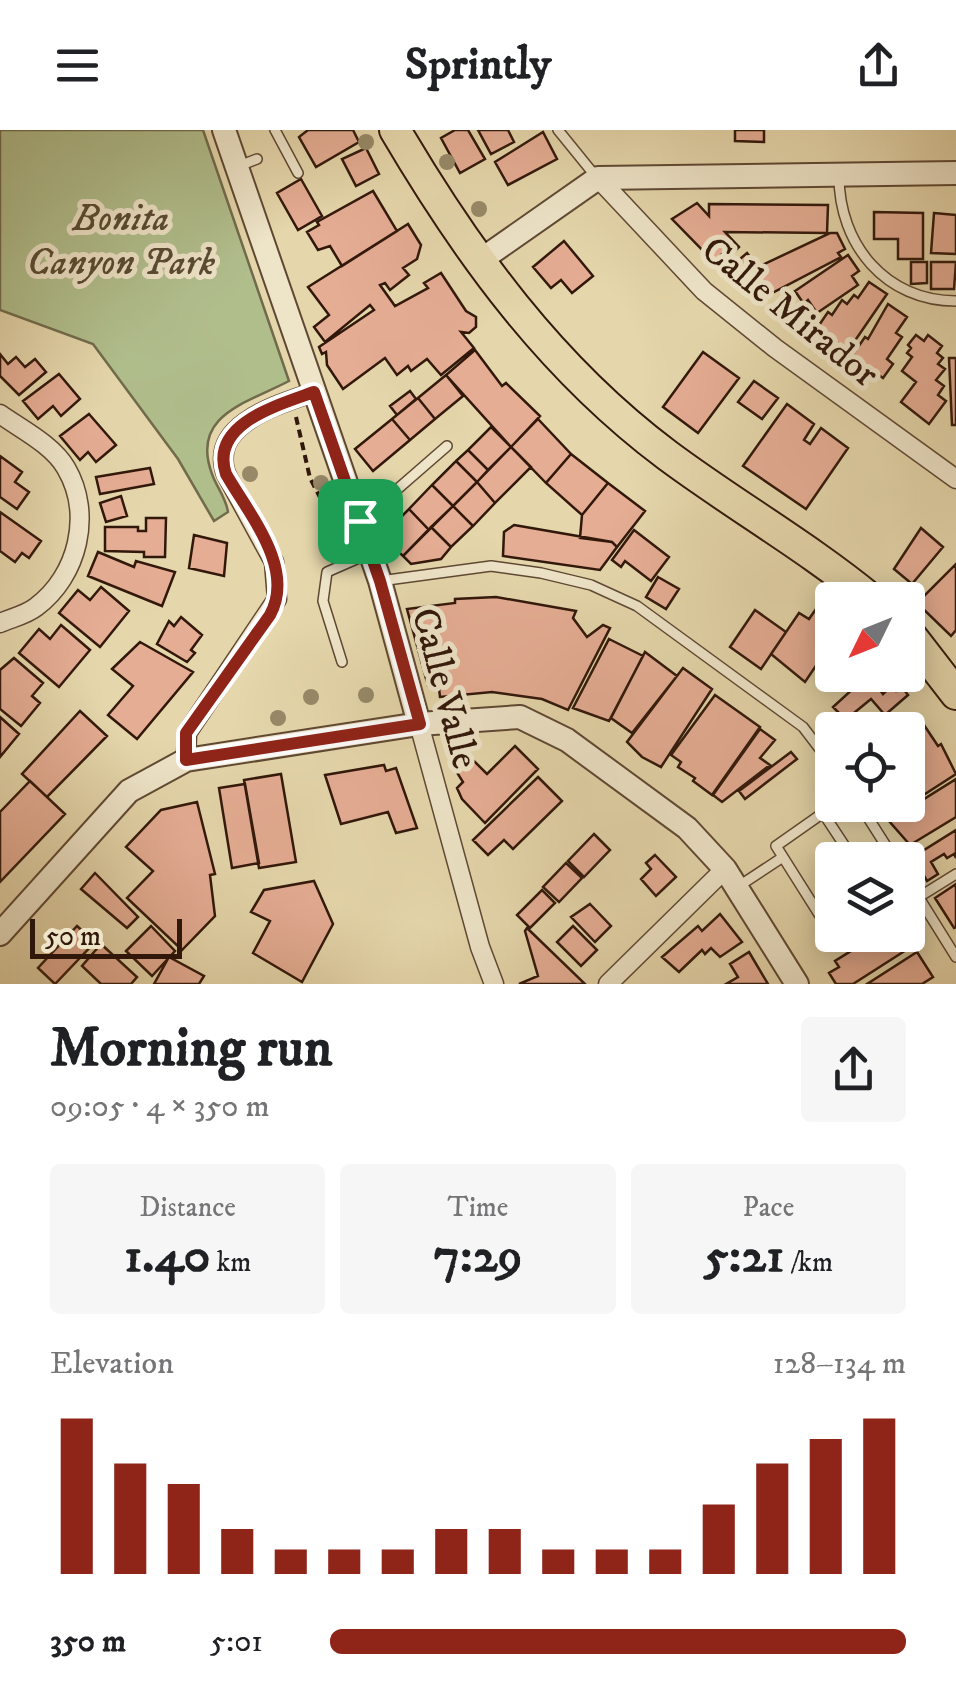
<!DOCTYPE html>
<html lang="en">
<head>
<meta charset="utf-8">
<style>
  body { margin:0; font-family:"IM FELL DW Pica",serif; background:#f6f6f6; color:#202124; height:100vh; display:flex; flex-direction:column; font-size:38px; white-space:nowrap }
  * { box-sizing:border-box; margin:0 }
  p { font-size:32px; color:#757577 }
  .icon { flex:none; width:55px; height:55px; fill:none; stroke:currentColor; stroke-width:2; stroke-linecap:round; stroke-linejoin:round }
  .map { position:relative; height:854px; overflow:hidden }
  .sheet { display:flex; flex-direction:column; background:#fff; flex:1 }
  .sheet>* { flex:none }
  .needle { width:65px; rotate:227deg }
  .buttons { position:absolute; left:815px; top:452px; display:grid; gap:20px }
  .buttons a { display:grid; place-items:center; width:110px; height:110px; border-radius:10px; background:#fff; box-shadow:0 5px 25px #0003; font-size:50px }
  .scale { position:absolute; left:30px; bottom:25px; width:152px; box-sizing:border-box; padding-left:10px; border:5px solid #32180b; border-top:0; font-size:28px; line-height:35px; white-space:nowrap; color:#32180b; -webkit-text-stroke:8px #eee4c8; paint-order:stroke }
  .pin { position:absolute; display:grid; place-items:center; width:85px; height:85px; color:#fff; margin:-42px; border-radius:20px; box-shadow:0 5px 15px #0006 }
  .round { display:grid; place-items:center; flex:none; width:105px; height:105px; border-radius:10px; background:#f6f6f6 }
  .summary { display:flex; align-items:center; justify-content:space-between; height:170px; padding:0 50px }
  h1 { font-size:55px; font-weight:800; line-height:75px }
  .stats { display:grid; grid-template-columns:repeat(3,1fr); gap:15px; height:170px; padding:10px 50px }
  .stats div { display:grid; align-content:center; border-radius:10px; background:#f6f6f6; text-align:center }
  .stats b { font-size:50px; font-weight:800 }
  .stats small { font-size:28px; font-weight:400 }
  .stats p { font-size:28px }
  .chart { height:280px; padding:20px 50px }
  .chart p { display:flex; justify-content:space-between }
  .chart svg { width:100%; height:180px; margin-top:10px; stroke:#8f2418; stroke-width:6 }
  ul { padding:0 50px; list-style:none; font-size:32px }
  li { display:grid; grid-template-columns:160px 120px 1fr; align-items:center; height:75px }
  li i { height:25px; border-radius:12px; background:#8f2418 }
  header { display:flex; justify-content:space-between; align-items:center; height:130px; padding:0 50px; background:#fff; font-size:45px; font-weight:800 }
  .map>svg:first-child { display:block }
</style>
</head>
<body>
<header><svg class="icon" aria-label="menu" viewBox="0 0 24 24"><path d="M4 6h16M4 12h16M4 18h16"/></svg>Sprintly<svg class="icon" aria-label="share" viewBox="0 0 24 24"><path d="M12 15V3M7 8l5-5 5 5M5 13v7h14v-7"/></svg></header>
<div class="map">
<svg width="956" height="854" viewBox="0 0 956 854">
  <rect width="100%" height="100%" fill="#e5d6ab"/>
  <filter id="stains"><feTurbulence type="fractalNoise" baseFrequency=".002" numOctaves="4"/><feColorMatrix values="0 0 0 0 .2 0 0 0 0 .09 0 0 0 0 .02 0 0 0 .5 -.17"/></filter>
  <radialGradient id="worn" r=".72"><stop offset=".6" stop-color="#630" stop-opacity="0"/><stop offset="1" stop-color="#630" stop-opacity=".3"/></radialGradient>
  <!-- green -->
  <path fill="#b0be8c" stroke="#716b4c" stroke-width="2.5" d="M0 0H203L289 251C247 273 190 285 212 344 217 358 226 368 228 382L214 391 178 329 93 214 0 180Z"/>
  <!-- building -->
  <path fill="#e5ad94" stroke="#32180b" stroke-width="2.5" d="M308 0H353L359 12 316 37 299 7Z
    M455 0H468L485 29 460 43 441 8Z
    M478 0H508L514 12 491 24Z
    M735 0H764V12L735 11Z
    M543 2 557 29 508 55 495 32Z
    M366 18 379 44 356 56 342 29Z
    M301 49 322 86 298 100 277 63Z
    M373 61 397 101 342 136 330 116 318 120 307 102 319 95 317 92Z
    M697 73 709 86V74L828 75 827 103 725 102 739 117 727 129 722 124 714 132 672 89Z
    M874 82 923 83V129H898V109H874Z
    M934 83 956 85V124L931 123Z
    M408 94 421 115 417 129 403 138 409 145 390 160 385 153 380 155 395 176 428 158 424 153 441 143 466 181 476 187V197L469 203 461 202 474 218 441 245 427 229 411 241 408 236 397 245 385 228 343 259 327 235 326 222 322 224 319 217 374 180 370 175 325 212 314 197 329 185 308 157Z
    M830 103H837L845 119 838 123 841 127 772 163 767 154 751 167 727 140 747 123 758 137Z
    M564 111 593 146 572 163 561 150 551 158 533 137Z
    M848 125 859 141 852 146 858 155 817 183 808 170 804 174 795 161Z
    M911 132H927V153L911 154Z
    M931 132H956L954 159H931Z
    M869 152 887 164 841 231 809 210 828 182 832 185 842 170 847 174 854 165 858 168Z
    M888 174 907 187 896 203 902 207 887 229 893 234 883 248 852 226 865 207 868 209Z
    M916 205 924 211 928 205 942 216 937 223 943 228 938 234 945 239 936 250 944 256 938 265 946 271 929 294 901 272 916 252 902 241 912 227 907 223 911 218 908 215Z
    M475 220 502 256 506 253 540 286 511 317 446 245Z
    M703 222 739 248 698 303 663 277Z
    M0 224 8 234 16 227 25 237 35 229 46 242 19 265 0 246Z
    M949 228H956V295H952Z
    M59 244 80 269 61 286 53 276 38 289 23 271Z
    M446 245 463 266 435 289 418 268Z
    M754 251 778 268 762 289 738 272Z
    M410 261 416 269 397 285 390 276Z
    M418 268 435 289 410 310 392 289Z
    M787 274 814 294 804 310 810 314 821 298 848 318 806 379 743 336Z
    M89 284 116 315 96 332 88 322 80 330 60 306Z
    M392 289 410 310 373 341 355 319Z
    M538 289 571 324 546 353 511 317Z
    M491 297 511 317 488 340 468 320Z
    M511 317 531 337 495 373 477 352Z
    M468 320 488 340 477 352 456 331Z
    M571 324 608 353 582 385 546 353Z
    M0 326 22 342 15 352 29 362 17 379 0 367Z
    M456 331 477 352 453 376 432 355Z
    M150 338 154 354 100 364 96 347Z
    M477 352 495 373 473 396 453 376Z
    M608 353 645 381 617 417 612 412 580 408 582 385Z
    M432 355 453 376 429 400 409 379Z
    M121 366 127 386 106 392 100 373Z
    M453 376 473 396 451 417 431 397Z
    M409 379 429 400 403 426 382 406Z
    M0 382 41 411 29 428 22 423 15 432 0 421Z
    M146 388H166L165 427H144V422L105 421V397H138V401H146Z
    M514 395 612 412 617 417 600 440 503 426 504 402Z
    M431 397 451 417 441 429 411 434 403 426Z
    M921 398 943 417 912 454 894 439Z
    M634 400 669 427 651 451 625 431 621 437 612 430Z
    M194 405 227 413 224 446 189 438Z
    M98 422 134 437 136 431 175 442 162 476 88 446Z
    M956 434V500L951 506 917 473Z
    M658 447 679 459 666 479 646 467Z
    M101 457 129 481 100 517 59 483 78 460 90 470Z
    M496 467 576 481 573 488 587 507 603 495 610 498 568 580 542 569 492 562 440 567 439 558 428 556 407 479 455 473V469Z
    M816 479 832 491V512L805 552 771 524 799 483 809 489Z
    M755 480 786 502 761 539 730 517Z
    M181 487 202 505 191 520 195 523 187 532 157 514 169 491 174 496Z
    M61 495 90 520 59 557 19 523 39 499 50 509Z
    M609 509 643 526 609 591 573 578Z
    M140 512 193 542 137 609 108 585 133 556 112 539Z
    M645 522 677 546 632 603 611 588Z
    M14 528 43 553 32 566 40 573 21 596 0 579V540Z
    M683 538 712 559 661 637 642 627 627 612Z
    M868 545H885L891 551 880 560 883 564 891 556 896 561 901 556 908 565 885 585 871 569 832 601 826 593 838 582 833 577Z
    M715 565 760 597 712 665 693 651 695 648 678 637 681 632 671 625Z
    M80 581 107 606 47 667 22 644Z
    M0 587 19 604 0 627Z
    M924 595 938 616 941 614 956 644 908 675V605Z
    M760 599 775 610 760 628 770 635 722 672 713 665Z
    M515 616 538 639 485 693 462 669 457 658 463 652 451 633 463 620 487 644Z
    M791 622 797 629 745 669 739 661Z
    M384 635 386 641 396 638 417 698 396 703 388 682 341 694 325 645Z
    M281 644 296 732 259 738 244 650Z
    M538 647 562 671 513 719 504 710 488 725 473 710Z
    M956 649V687L910 715 889 691Z
    M30 651 65 684 0 752V682Z
    M245 654 259 733 232 738 219 658Z
    M197 672 215 744 210 745 215 786 182 820 127 768 153 741 126 717 161 680Z
    M956 700V728L954 724 947 728 944 724 931 732 938 744 927 751 913 727Z
    M594 704 610 720 584 747 568 731Z
    M655 725 676 747 656 766 641 749 651 739 646 733Z
    M566 733 582 748 559 772 543 757Z
    M95 743 138 787 127 798 81 759Z
    M314 751 333 794 302 852 253 823 270 791 251 782 264 760Z
    M956 754V797L954 798 935 768Z
    M542 760 555 773 530 798 517 785Z
    M590 774 611 796 595 812 571 787Z
    M720 784 742 812 720 827 711 818 705 824 702 820 679 842 662 827 698 796 702 801Z
    M77 796 95 812 55 854 38 838Z
    M151 796 175 821 152 846 126 821Z
    M573 796 597 820 581 836 557 812Z
    M527 798 585 854H519L538 846 525 801Z
    M877 805H907L914 815 853 854H836L829 843 839 837 835 831Z
    M101 814 137 847 131 854H101L82 836Z
    M749 822 768 854H726L738 847 730 834Z
    M917 822 933 847 922 854H867Z
    M169 827 204 846 199 854H154Z"/>
  <g fill="none" stroke-linecap="round" stroke-linejoin="round">
    <!-- service casing -->
    <g stroke="#5f4833" stroke-width="12">
      <path id="service" d="M275 0 298 43
        M558 0 597 48
        M239 36 257 29
        M839 46C839 115 886 171 956 171
        M362 390 447 316
        M380 451 491 436 541 443 591 455 637 476 803 597 832 635
        M342 532 323 471 327 442 368 424
        M860 675 895 730
        M908 750 956 827
        M739 756 783 727
        M919 767 956 744
        M832 798 829 800 776 716 823 683 854 730"/>
    </g>
    <!-- minor casing -->
    <g stroke="#5f4833" stroke-width="21">
      <path id="minor" d="M598 48 704 161 775 218 956 349
        M0 284C21 299 53 315 66 338 93 384 78 446 36 477 26 485 11 488 0 493
        M419 594 480 817 494 854
        M186 630 187 603 277 469 274 432 226 344C209 294 277 275 314 262
        M608 854 725 739"/>
    </g>
    <!-- tertiary casing -->
    <g stroke="#5f4833" stroke-width="26">
      <path id="tertiary" d="M224 0 380 451 419 594
        M478 132 598 48 956 43
        M0 804 129 661 186 630 419 594 520 587 567 610 687 698 725 739 797 854"/>
    </g>
    <!-- primary casing -->
    <g stroke="#32180b" stroke-width="34">
      <path id="primary" d="M395 0C468 124 551 238 667 325 734 375 808 417 872 470
        M908 502 956 564"/>
    </g>
    <!-- path -->
    <path stroke="#32180b" stroke-width="4" stroke-dasharray="8 5" stroke-linecap="butt" d="M296 287 310 348 343 412"/>
    <!-- service -->
    <use href="#service" stroke="#eee4c8" stroke-width="9"/>
    <!-- minor -->
    <use href="#minor" stroke="#eee4c8" stroke-width="18"/>
    <!-- tertiary -->
    <use href="#tertiary" stroke="#eee4c8" stroke-width="22"/>
    <!-- primary -->
    <use href="#primary" stroke="#e5d6ab" stroke-width="30"/>
  </g>
  <!-- trees -->
  <g fill="#978968">
    <circle cx="366" cy="12" r="8"/>
    <circle cx="447" cy="32" r="8"/>
    <circle cx="479" cy="79" r="8"/>
    <circle cx="250" cy="344" r="8"/>
    <circle cx="321" cy="353" r="8"/>
    <circle cx="366" cy="565" r="8"/>
    <circle cx="311" cy="567" r="8"/>
    <circle cx="278" cy="588" r="8"/>
  </g>
  <g fill="none" stroke-linecap="round" stroke-linejoin="round">
    <!-- route casing -->
    <g stroke="#fff" stroke-width="20">
      <path id="route" d="M314 262 380 451 420 594 186 630V603L270 485C296 438 248 383 226 344 209 294 278 275 314 262Z"/>
    </g>
    <!-- route -->
    <use href="#route" stroke="#8f2418" stroke-width="12"/>
  </g>
  <g text-anchor="middle" stroke-width="10" stroke-linejoin="round" paint-order="stroke">
    <!-- park labels -->
    <g font-size="38" font-style="italic" fill="#584a32" stroke="#eee4c8">
      <text x="121" y="100">Bonita<tspan x="121" dy="44">Canyon Park</tspan></text>
    </g>
    <!-- street labels -->
    <g font-size="38" fill="#32180b" stroke="#eee4c8">
      <text transform="translate(791 181) rotate(39)" y="13">Calle Mirador</text>
      <text transform="translate(446 558) rotate(75)" y="13">Calle Valle</text>
    </g>
  </g>
  <rect width="100%" height="100%" filter="url(#stains)"/>
  <rect width="100%" height="100%" fill="url(#worn)"/>
</svg>
<div class="buttons">
<a><svg class="needle" viewBox="-14 -14 28 28"><path d="M0-13l5 13h-10z" fill="#e53935"/><path d="M0 13l5-13h-10z" fill="#757577"/></svg></a>
<a><svg class="icon" aria-label="locate" viewBox="0 0 24 24"><circle cx="12" cy="12" r="6"/><path d="M12 2v4M12 18v4M2 12h4M18 12h4"/></svg></a>
<a><svg class="icon" aria-label="layers" viewBox="0 0 24 24"><path d="M12 4l9 5-9 5-9-5zM3 14l9 5 9-5"/></svg></a>
</div>
<div class="scale">50 m</div>
<div class="pin" style="left:360px;top:391px;background:#1e9e55"><svg class="icon" aria-label="arrive" viewBox="0 0 24 24"><path d="M6 21V4h12l-3 4 3 4H6"/></svg></div>
</div>
<section class="sheet">
<div class="summary"><div><h1>Morning run</h1><p>09:05 · 4 × 350 m</p></div><a class="round"><svg class="icon" aria-label="share" viewBox="0 0 24 24"><path d="M12 15V3M7 8l5-5 5 5M5 13v7h14v-7"/></svg></a></div>
<div class="stats">
<div><p>Distance</p><b>1.40<small> km</small></b></div>
<div><p>Time</p><b>7:29</b></div>
<div><p>Pace</p><b>5:21<small> /km</small></b></div>
</div>
<div class="chart"><p><span>Elevation</span>128–134 m</p>
<svg viewBox="0 0 160 44" preserveAspectRatio="none"><path d="M5 44V6M15 44V17M25 44V22M35 44V33M45 44V38M55 44V38M65 44V38M75 44V33M85 44V33M95 44V38M105 44V38M115 44V38M125 44V27M135 44V17M145 44V11M155 44V6"/></svg>
</div>
<ul>
<li><b>350 m</b>5:01<i style="width:100%"></i></li>
</ul>
</section>
</body>
</html>
